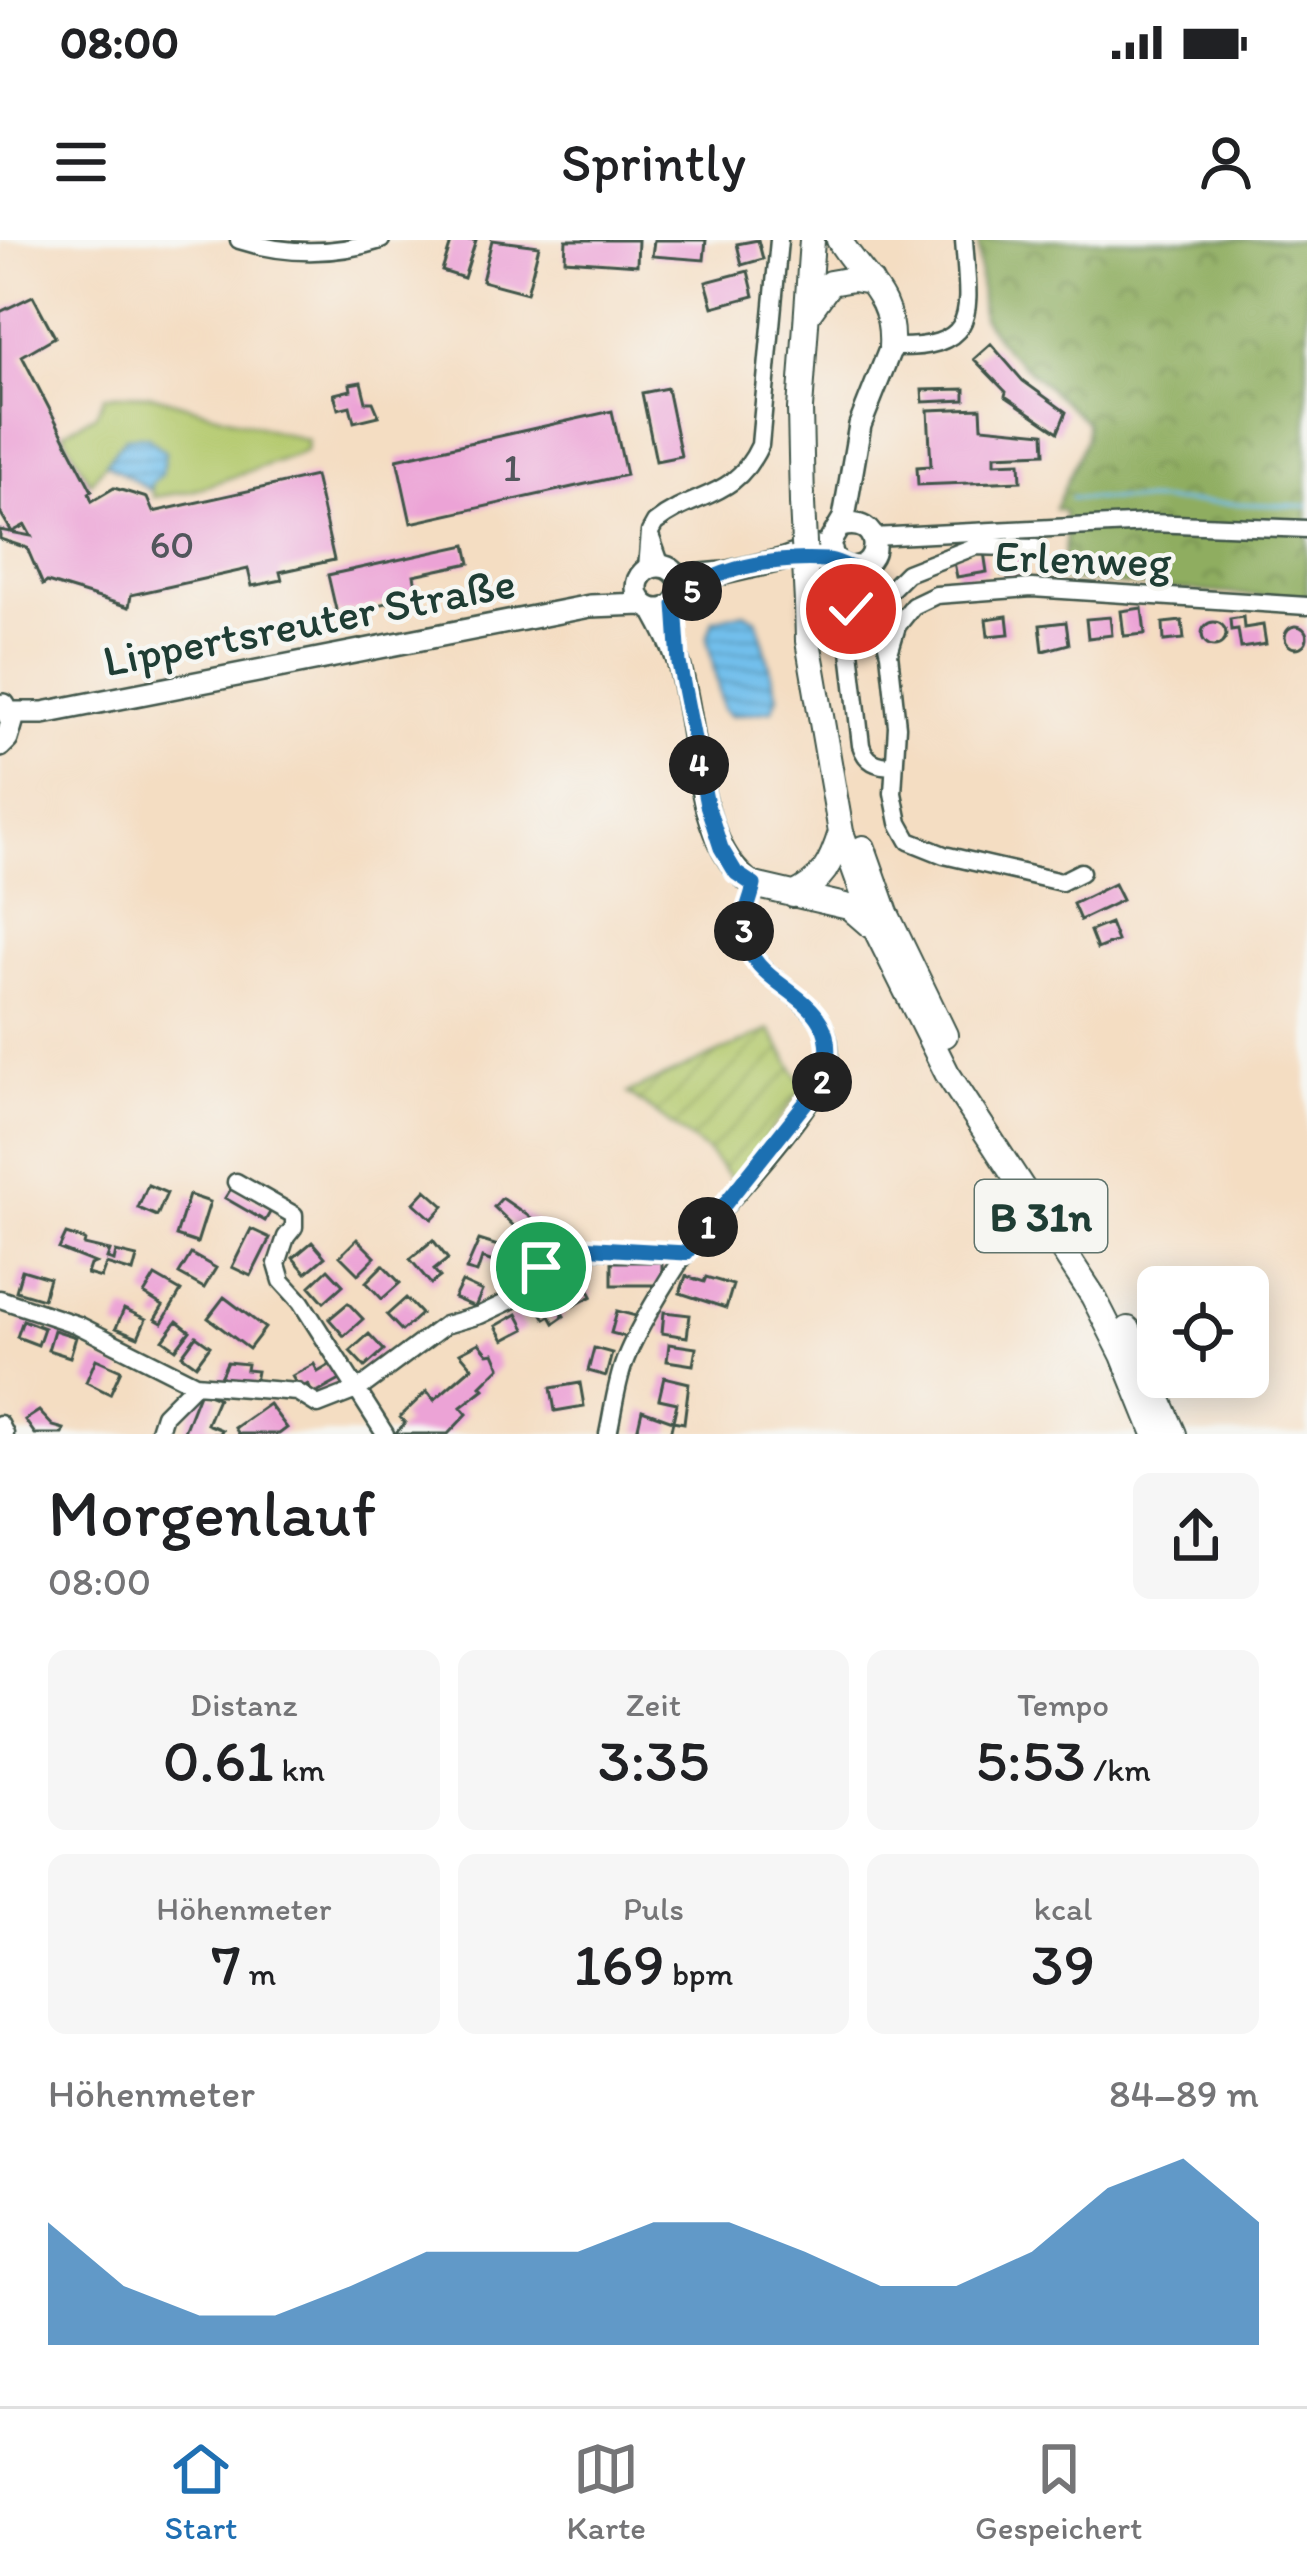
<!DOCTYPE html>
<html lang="de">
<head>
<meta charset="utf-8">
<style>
  body { margin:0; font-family:Itim,sans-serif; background:#f6f6f6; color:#202124; height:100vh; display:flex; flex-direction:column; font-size:45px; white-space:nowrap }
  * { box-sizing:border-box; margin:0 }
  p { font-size:39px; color:#757577 }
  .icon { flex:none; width:66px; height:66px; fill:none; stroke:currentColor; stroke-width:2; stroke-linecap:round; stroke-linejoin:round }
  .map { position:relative; height:1194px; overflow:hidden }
  .panel { display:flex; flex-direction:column; background:#fff; flex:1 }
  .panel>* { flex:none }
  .buttons { position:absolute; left:1137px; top:1026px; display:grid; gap:24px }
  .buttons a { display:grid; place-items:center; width:132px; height:132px; border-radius:18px; background:#fff; box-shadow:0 6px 30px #0003; font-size:60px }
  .pin { position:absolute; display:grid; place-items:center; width:102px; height:102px; color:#fff; margin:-51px; border:6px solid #fff; border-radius:50%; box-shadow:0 3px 12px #0007 }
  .km { position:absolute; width:60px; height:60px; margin:-30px; border-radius:50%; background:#222; color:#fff; font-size:33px; line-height:60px; text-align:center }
  .round { display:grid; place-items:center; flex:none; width:126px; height:126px; border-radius:18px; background:#f6f6f6 }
  .head { display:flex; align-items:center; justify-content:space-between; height:204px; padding:0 48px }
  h1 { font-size:66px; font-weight:600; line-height:90px }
  .figures { display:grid; grid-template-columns:repeat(3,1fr); gap:18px; height:204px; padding:12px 48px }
  .figures div { display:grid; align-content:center; border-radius:18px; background:#f6f6f6; text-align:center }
  .figures b { font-size:60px; font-weight:600 }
  .figures small { font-size:33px; font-weight:400 }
  .figures p { font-size:33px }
  .chart { height:336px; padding:24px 48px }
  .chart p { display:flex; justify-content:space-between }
  .chart svg { width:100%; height:216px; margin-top:12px; fill:#1f6fb2; opacity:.7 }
  .status { display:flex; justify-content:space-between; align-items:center; height:84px; padding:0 60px; background:#fff; direction:ltr }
  .status svg { height:33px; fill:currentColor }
  header { display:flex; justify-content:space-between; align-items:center; height:156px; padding:0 48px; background:#fff; font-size:54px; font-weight:600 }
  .dock { display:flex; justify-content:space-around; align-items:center; height:168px; border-top:3px solid #e0e0e0; background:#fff; font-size:33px; color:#757577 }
  .dock a { display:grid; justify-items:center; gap:6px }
  .dock .active { color:#1f6fb2 }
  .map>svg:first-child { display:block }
</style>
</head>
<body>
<div class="status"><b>08:00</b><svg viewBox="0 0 49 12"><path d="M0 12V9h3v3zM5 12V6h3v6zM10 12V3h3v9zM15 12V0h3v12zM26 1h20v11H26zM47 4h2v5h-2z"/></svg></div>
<header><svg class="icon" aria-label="menu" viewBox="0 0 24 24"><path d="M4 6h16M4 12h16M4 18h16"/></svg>Sprintly<svg class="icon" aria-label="person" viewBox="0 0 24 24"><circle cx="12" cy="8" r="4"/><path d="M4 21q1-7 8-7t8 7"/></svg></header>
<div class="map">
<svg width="1307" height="1194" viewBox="0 0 1307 1194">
  <defs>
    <pattern id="forest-crowns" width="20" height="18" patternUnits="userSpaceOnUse" patternTransform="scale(3)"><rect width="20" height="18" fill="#8fad60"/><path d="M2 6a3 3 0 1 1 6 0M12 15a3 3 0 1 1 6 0" fill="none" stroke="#748e50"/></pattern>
    <pattern id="garden-furrows" width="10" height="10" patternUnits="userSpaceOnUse" patternTransform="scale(3)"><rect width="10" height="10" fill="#b4c96d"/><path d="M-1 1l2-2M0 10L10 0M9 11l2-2" fill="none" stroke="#92a45a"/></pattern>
    <pattern id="water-rules" width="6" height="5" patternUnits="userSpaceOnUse" patternTransform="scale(3)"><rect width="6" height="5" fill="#72bfec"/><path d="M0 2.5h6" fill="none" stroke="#5d9cc0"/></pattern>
  </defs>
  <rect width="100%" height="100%" fill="#f6f6f2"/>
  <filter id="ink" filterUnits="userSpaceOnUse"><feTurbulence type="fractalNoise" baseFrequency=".00833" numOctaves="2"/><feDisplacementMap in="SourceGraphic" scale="24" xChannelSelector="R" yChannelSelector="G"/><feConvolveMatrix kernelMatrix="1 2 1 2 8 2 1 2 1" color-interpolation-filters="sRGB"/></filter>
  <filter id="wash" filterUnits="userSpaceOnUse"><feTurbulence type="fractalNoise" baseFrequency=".004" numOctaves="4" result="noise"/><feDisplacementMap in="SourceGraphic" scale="48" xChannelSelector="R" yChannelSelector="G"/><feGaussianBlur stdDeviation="2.7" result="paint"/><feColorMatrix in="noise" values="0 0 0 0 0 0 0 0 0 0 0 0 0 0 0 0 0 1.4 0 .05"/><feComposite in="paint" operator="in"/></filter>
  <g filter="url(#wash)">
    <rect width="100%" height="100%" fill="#f4ddc2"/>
    <!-- forest -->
    <path fill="url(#forest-crowns)" stroke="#57754a" stroke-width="3" d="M978 0H1307V360L1061 340 1066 296 1064 271 1055 269 1086 198V182L1005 109 982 77Z"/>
    <!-- park -->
    <path fill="#b4c96d" stroke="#6a8350" stroke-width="3" d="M116 154 151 155 307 200 306 211 192 251 154 257 150 244 162 234 165 212 148 198 126 197 90 243 63 193 96 174 105 156Z"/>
    <!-- garden -->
    <path fill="url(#garden-furrows)" stroke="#6a8350" stroke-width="3" d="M770 790 804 847 733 941 709 913 628 853Z"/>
    <!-- water -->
    <path fill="url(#water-rules)" stroke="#487e90" stroke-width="3" d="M139 196 148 197 165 212 162 234 151 244 150 250 106 223 126 197Z
      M744 372 757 379 778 456 772 470 730 476 723 469 707 398 713 380Z"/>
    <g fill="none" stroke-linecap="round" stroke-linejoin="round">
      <!-- stream -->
      <path stroke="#72bfec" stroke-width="3" d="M1070 258 1307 266"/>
    </g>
    <g id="blocks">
      <!-- building -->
      <path fill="#eca3d6" d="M452 0H476L464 38 442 31Z
        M492 0 539 6 527 53 482 41Z
        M566 0H638L637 25 565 20Z
        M654 0H706L704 20 652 16Z
        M758 0 763 19 742 25 737 4Z
        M748 31 754 56 713 67 706 42Z
        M33 56 55 97 22 116 92 251 89 253 92 261 114 248 147 258 153 272 315 236 334 320 280 332 282 340 252 346 248 329 131 355 129 367 47 342 43 345 27 308 0 299V290L31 296 25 285 12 292 0 272V72Z
        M991 104 1023 141 1066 172 1058 192 1005 156 1006 152 974 119Z
        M361 142 366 162H373L379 176 354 182 350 166 338 169 334 154 351 150 350 144Z
        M667 148 681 216 656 221 642 153Z
        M965 149V160L923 162 922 150Z
        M981 168 982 187 1044 193 1045 213 995 215V223L1020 222 1021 241 918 245 917 227 931 226 928 170Z
        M612 171 626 235 411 283 397 219Z
        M466 305 470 323 414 335 418 356 337 374 328 335Z
        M984 312 987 332 957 337 953 317Z
        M1024 317 1025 335H1002V318Z
        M1142 368 1145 394 1124 396 1121 371Z
        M1007 376 1009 394 988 396 986 379Z
        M1110 377 1112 395 1088 398 1086 379Z
        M1243 377 1244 388 1263 385 1266 404 1241 408 1238 389 1231 390 1230 379Z
        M1182 381 1184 399 1164 401 1163 383Z
        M1202 394a12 12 0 1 1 24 0a12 12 0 1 1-24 0Z
        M1066 382 1069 404 1043 411 1040 385Z
        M1285 397a11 11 0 1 1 22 0a11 11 0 1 1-22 0Z
        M1114 644 1122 660 1080 680 1073 664Z
        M1110 683 1117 701 1097 709 1090 691Z
        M148 945 167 953 157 976 138 968Z
        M232 947 272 969 265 981 225 958Z
        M426 950 444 966 432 979 414 963Z
        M189 955 210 962 197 1003 176 996Z
        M502 958 549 990 536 1007 494 967Z
        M251 989 270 998 251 1036 232 1027Z
        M66 994 85 1000 84 1005 110 1011 107 1019 114 1021 116 1012 137 1017 133 1032 106 1024 101 1038 87 1034 90 1025 95 1023 59 1009Z
        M357 999 375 1017 358 1034 340 1016Z
        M433 1000 448 1019 434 1030 440 1037 431 1044 410 1019Z
        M479 1000 498 1006 493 1022 482 1018 477 1033 466 1030Z
        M312 1002 325 1017 306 1033 293 1018Z
        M191 1014 216 1028 204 1048 179 1034Z
        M612 1022H662V1045H612Z
        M383 1025 400 1043 382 1059 366 1042Z
        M328 1029 343 1045 324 1062 310 1046Z
        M22 1030 49 1038 43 1059 16 1051Z
        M155 1036 181 1051 162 1083 155 1079 163 1066 144 1054Z
        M686 1036 704 1042 706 1037 733 1045 726 1068 680 1053Z
        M583 1039 592 1056 573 1066 564 1049Z
        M462 1042 482 1051 475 1067 454 1058Z
        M224 1057 265 1088 249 1109 208 1078Z
        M553 1057 564 1076 554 1083 550 1076 545 1079 537 1066Z
        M406 1058 421 1074 402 1091 387 1075Z
        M348 1063 363 1079 344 1096 329 1079Z
        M124 1069 146 1079 138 1097 116 1088Z
        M617 1071 636 1076 630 1098 611 1093Z
        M664 1072 690 1075 687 1097 662 1093Z
        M517 1074 525 1089 504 1100 496 1086Z
        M23 1080 44 1088 38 1105 17 1097Z
        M177 1081 190 1091 176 1109 163 1100Z
        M54 1090 76 1097 70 1117 48 1110Z
        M369 1094 384 1110 365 1127 350 1111Z
        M196 1096 210 1106 196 1125 182 1115Z
        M479 1103 488 1114 494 1113 500 1127 481 1146 484 1149 461 1167 467 1174 448 1194H395L405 1183 400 1177 427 1151 434 1160 472 1127 460 1113Z
        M669 1104 696 1108 693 1125 667 1121Z
        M594 1108 612 1113 606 1136 588 1131Z
        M96 1119 121 1130 110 1154 86 1142Z
        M227 1122 247 1124 246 1130 257 1131 254 1147 219 1140Z
        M333 1123 342 1139 313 1155 308 1144 299 1149 292 1136 314 1124 318 1132Z
        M664 1137 689 1143 684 1183 673 1181 677 1163 659 1159Z
        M580 1143 584 1166 555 1171 551 1148Z
        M200 1151 218 1158 207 1184 222 1190 220 1194H183Z
        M269 1164 287 1188 279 1194H239L235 1188Z
        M642 1170 673 1181 670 1194 637 1192Z
        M39 1171 53 1186 64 1189 62 1194H35L25 1180Z"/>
    </g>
  </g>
  <g filter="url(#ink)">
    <use href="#blocks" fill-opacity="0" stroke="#3f5549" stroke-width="3"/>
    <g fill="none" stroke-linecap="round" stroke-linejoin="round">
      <!-- minor casing -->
      <g stroke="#3f5549" stroke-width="21">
        <path id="minor" d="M239 0C286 15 334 15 381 0
          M891 107C981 109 969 72 964 0
          M873 297 1150 283 1307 289
          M651 298 661 326
          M853 328 849 402 861 505C866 522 877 526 894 526
          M647 329 650 292 655 283C695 251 735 260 760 205L779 0
          M889 413 879 374 884 356 907 333 976 306 1036 308
          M1081 632 1061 642 944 615 909 601 899 583 893 553 897 486 889 413 897 386 913 366 936 355 1032 348 1307 366
          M236 942 294 975V987L286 997 277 1024 282 1041 301 1062 385 1194
          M0 1059 78 1085 195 1144 297 1152 318 1165 359 1149 445 1085 480 1075 518 1057 541 1027 579 1008 686 1013
          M0 1184 5 1194
          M158 1194 164 1175 195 1144
          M608 1194C613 1171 616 1145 624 1123 634 1094 669 1037 687 1011 720 968 819 870 828 822 841 759 748 747 744 690 744 675 751 659 754 645"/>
      </g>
      <!-- major casing -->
      <g stroke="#3f5549" stroke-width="26">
        <path id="major" d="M824 320C836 320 841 328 852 328 884 327 882 275 841 286
          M834 320 829 303 844 278 860 185 891 107
          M637 348a22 22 0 1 1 44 0a22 22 0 1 1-44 0Z
          M679 337 724 333 781 320 818 307
          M654 370C663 386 672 403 678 421 700 488 692 604 754 645
          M10 473H43L590 366 643 364
          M0 506 7 499 12 482 4 465"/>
      </g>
      <!-- highway casing -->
      <g stroke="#3f5549" stroke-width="28">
        <path id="highway" d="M839 0C864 41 894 54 891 107
          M807 75 830 43 853 39 871 42
          M802 263 800 169 812 0
          M807 363 808 401 841 592 877 692 947 833 1093 1056 1123 1115 1155 1194
          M863 608 886 673 945 795
          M754 645 849 667 871 686
          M793 655C823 641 831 624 841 592
          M1128 1089 1174 1194"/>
      </g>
      <!-- minor -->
      <use href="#minor" stroke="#fff" stroke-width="16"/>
      <!-- major -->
      <use href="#major" stroke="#fff" stroke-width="21"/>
      <!-- highway -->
      <use href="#highway" stroke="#fff" stroke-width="24"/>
      <!-- highway-bridge casing -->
      <g stroke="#3f5549" stroke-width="28" stroke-linecap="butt">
        <path id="highway-bridge" d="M802 263 807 363"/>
      </g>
      <!-- highway-bridge -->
      <use href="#highway-bridge" stroke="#fff" stroke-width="24"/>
    </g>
  </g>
  <g fill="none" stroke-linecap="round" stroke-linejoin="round" filter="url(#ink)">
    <!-- route casing -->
    <g stroke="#fff" stroke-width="24">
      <path id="route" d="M541 1027 579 1007 686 1013 822 842C853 750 752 758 744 692 742 677 751 660 754 645L736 633 721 608 707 565 679 423 675 364C710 326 778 317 827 320 837 320 843 326 853 328L851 369"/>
    </g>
    <!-- route -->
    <use href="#route" stroke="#1f6fb2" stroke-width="15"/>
  </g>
  <g text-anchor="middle" stroke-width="9" stroke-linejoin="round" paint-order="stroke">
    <!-- number labels -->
    <g font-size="39" fill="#52565c">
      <text x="512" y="241">1</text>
      <text x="172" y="318">60</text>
    </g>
    <!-- shield labels -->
    <rect fill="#f6f6f2" stroke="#60746d" stroke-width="3" x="975" y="940" width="132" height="72" rx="9"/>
    <g font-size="42" font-weight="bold" fill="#1f3d34">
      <text x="1041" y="991">B 31n</text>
    </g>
    <!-- street labels -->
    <g font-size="45" fill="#1f3d34" stroke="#f6f6f2">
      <text transform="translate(1083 318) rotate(2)" y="16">Erlenweg</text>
      <text transform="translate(309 381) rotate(-11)" y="16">Lippertsreuter Straße</text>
    </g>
  </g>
</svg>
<div class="buttons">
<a><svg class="icon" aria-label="locate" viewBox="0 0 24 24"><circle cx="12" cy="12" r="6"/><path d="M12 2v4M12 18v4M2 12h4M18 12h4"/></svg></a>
</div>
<div class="pin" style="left:541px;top:1027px;background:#1e9e55"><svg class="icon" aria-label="arrive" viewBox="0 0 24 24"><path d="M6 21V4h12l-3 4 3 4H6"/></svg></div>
<div class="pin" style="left:851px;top:369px;background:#d93025"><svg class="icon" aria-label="check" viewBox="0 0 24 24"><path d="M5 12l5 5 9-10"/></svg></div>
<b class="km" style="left:708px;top:987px">1</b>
<b class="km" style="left:822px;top:842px">2</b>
<b class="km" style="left:744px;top:691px">3</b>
<b class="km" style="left:699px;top:525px">4</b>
<b class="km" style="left:692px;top:351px">5</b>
</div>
<section class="panel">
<div class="head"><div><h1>Morgenlauf</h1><p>08:00</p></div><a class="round"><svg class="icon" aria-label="share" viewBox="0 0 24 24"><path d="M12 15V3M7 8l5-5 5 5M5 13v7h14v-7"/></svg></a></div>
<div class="figures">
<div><p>Distanz</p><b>0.61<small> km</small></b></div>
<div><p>Zeit</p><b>3:35</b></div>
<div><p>Tempo</p><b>5:53<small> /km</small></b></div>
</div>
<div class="figures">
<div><p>Höhenmeter</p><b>7<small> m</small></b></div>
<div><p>Puls</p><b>169<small> bpm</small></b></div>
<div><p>kcal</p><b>39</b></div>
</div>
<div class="chart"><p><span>Höhenmeter</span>84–89 m</p>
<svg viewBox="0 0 160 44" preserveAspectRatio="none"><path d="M0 44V19L10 32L20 38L30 38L40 32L50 25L60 25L70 25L80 19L90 19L100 25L110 32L120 32L130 25L140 12L150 6L160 19V44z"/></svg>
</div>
</section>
<nav class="dock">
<a class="active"><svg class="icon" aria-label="home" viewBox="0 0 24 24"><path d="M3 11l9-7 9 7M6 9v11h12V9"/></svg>Start</a>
<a><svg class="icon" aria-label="map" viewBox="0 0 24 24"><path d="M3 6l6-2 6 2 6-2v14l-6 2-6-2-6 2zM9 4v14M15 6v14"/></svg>Karte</a>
<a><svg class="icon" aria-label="saved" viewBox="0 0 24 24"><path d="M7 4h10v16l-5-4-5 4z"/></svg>Gespeichert</a>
</nav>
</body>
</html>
